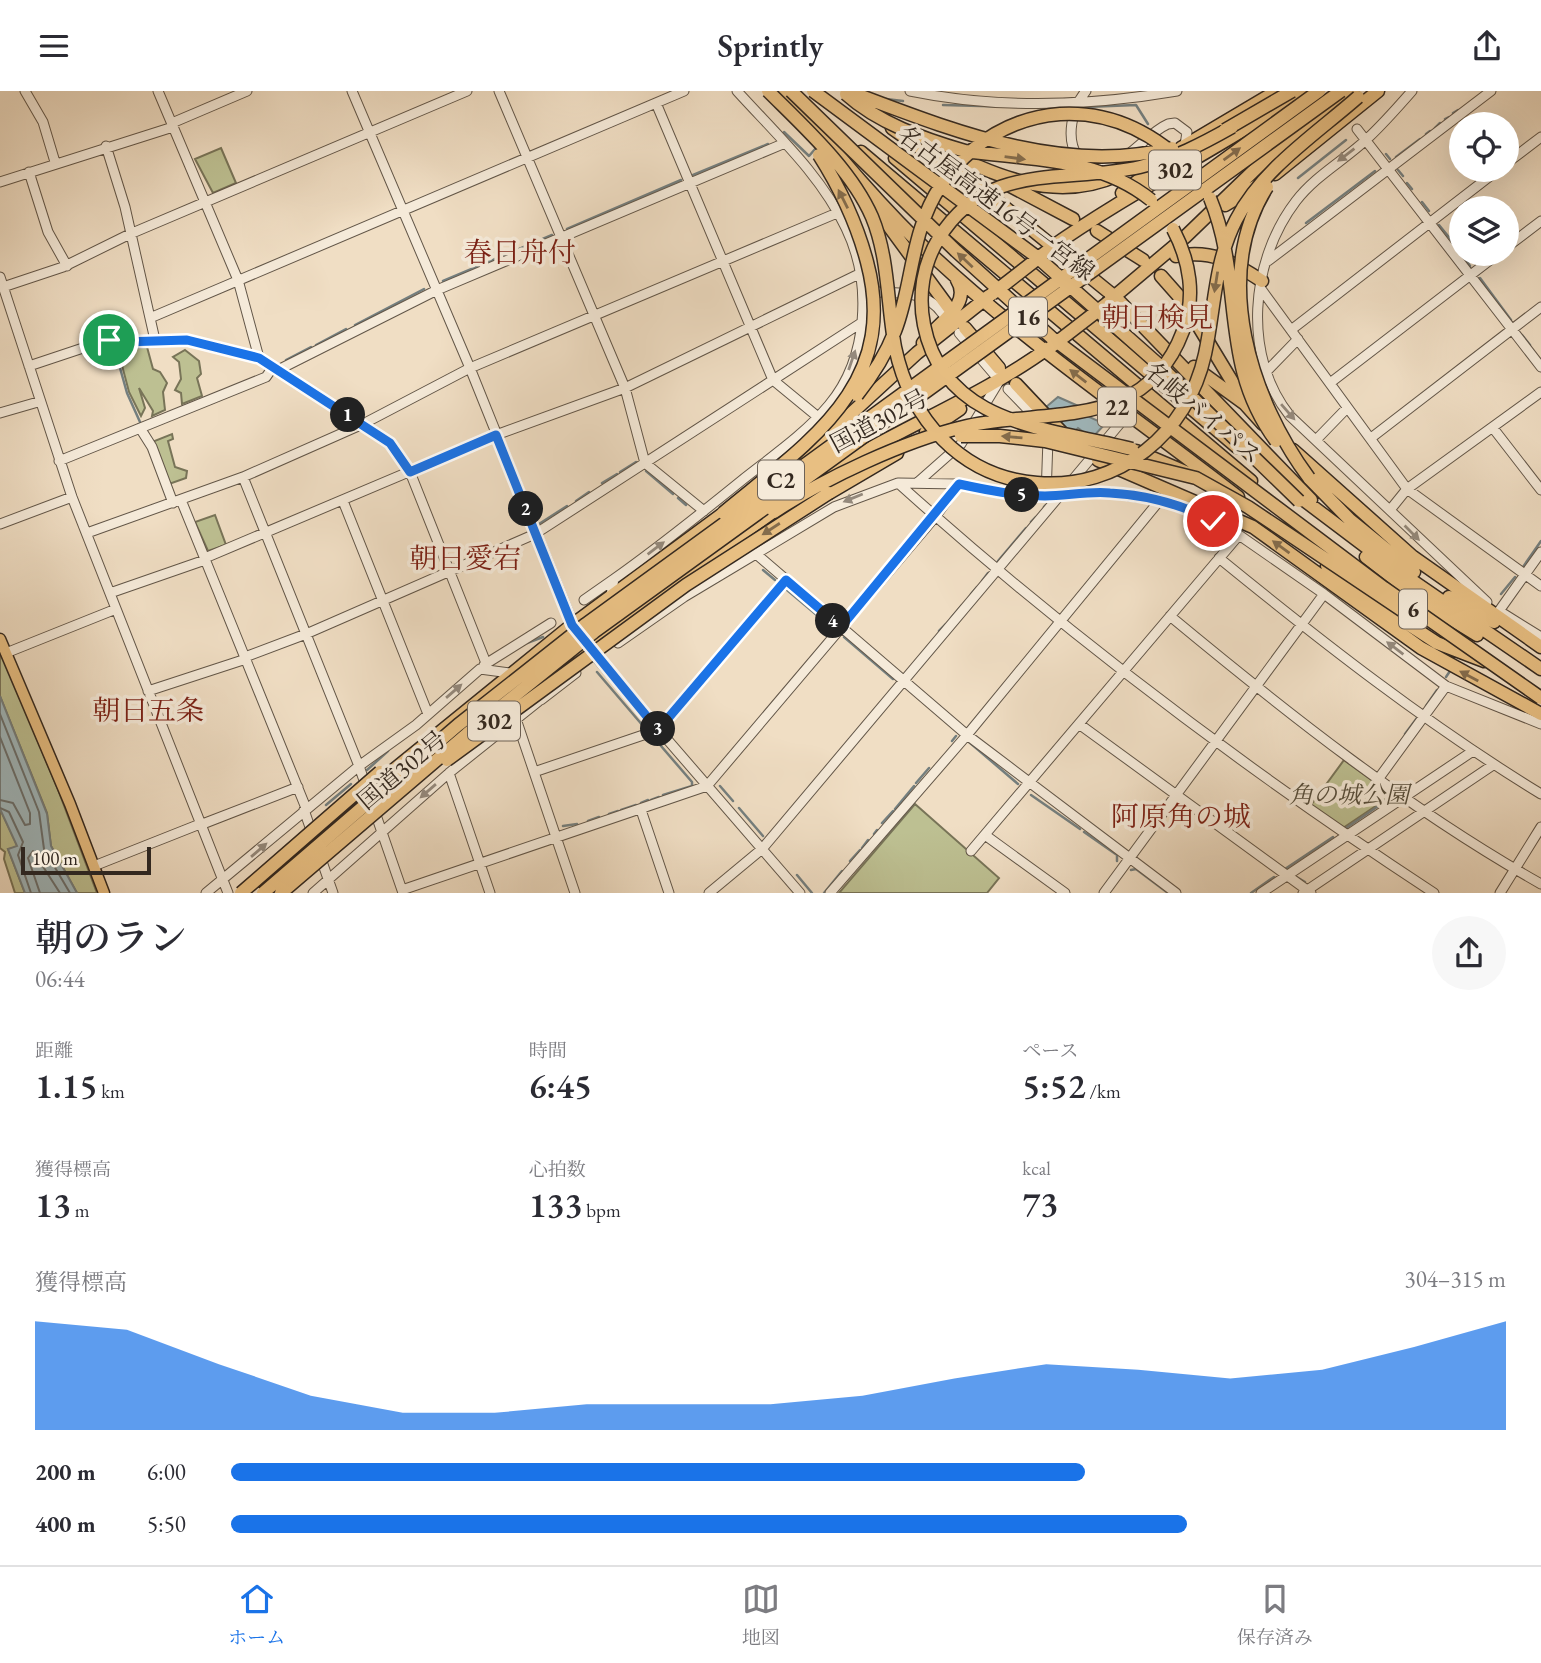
<!DOCTYPE html>
<html lang="ja">
<head>
<meta charset="utf-8">
<style>
  body { margin:0; font-family:"EB Garamond","Noto Serif JP",serif; background:#f7f7f7; color:#2b2b33; height:100vh; display:flex; flex-direction:column; font-size:26px; white-space:nowrap }
  * { box-sizing:border-box; margin:0 }
  p { font-size:23px; color:#7c7c81 }
  .icon { flex:none; width:38px; height:38px; fill:none; stroke:currentColor; stroke-width:2; stroke-linecap:round; stroke-linejoin:round }
  .map { position:relative; height:802px; overflow:hidden }
  .drawer { display:flex; flex-direction:column; background:#fff; flex:1 }
  .drawer>* { flex:none }
  .controls { position:absolute; left:1449px; top:21px; display:grid; gap:14px }
  .controls a { display:grid; place-items:center; width:70px; height:70px; border-radius:50%; background:#fff; box-shadow:0 7px 28px #0002; font-size:35px }
  .scale { position:absolute; left:21px; bottom:18px; width:130px; box-sizing:border-box; padding-left:7px; border:4px solid #33281f; border-top:0; font-size:19px; line-height:24px; white-space:nowrap; color:#33281f; -webkit-text-stroke:5px #f5ead9; paint-order:stroke }
  .pin { position:absolute; display:grid; place-items:center; width:60px; height:60px; color:#fff; margin:-30px; border:4px solid #fff; border-radius:50%; box-shadow:0 2px 7px #0007 }
  .km { position:absolute; width:35px; height:35px; margin:-18px; border-radius:50%; background:#222; color:#fff; font-size:19px; line-height:35px; text-align:center }
  .round { display:grid; place-items:center; flex:none; width:74px; height:74px; border-radius:37px; background:#f7f7f7 }
  .overview { display:flex; align-items:center; justify-content:space-between; height:119px; padding:0 35px }
  h1 { font-size:38px; font-weight:600; line-height:52px }
  .stats { display:grid; grid-template-columns:repeat(3,1fr); gap:10px; height:119px; padding:7px 35px }
  .stats div { display:grid; align-content:center }
  .stats b { font-size:35px; font-weight:600 }
  .stats small { font-size:19px; font-weight:400 }
  .stats p { font-size:19px }
  .chart { height:196px; padding:14px 35px }
  .chart p { display:flex; justify-content:space-between }
  .chart svg { width:100%; height:126px; margin-top:7px; fill:#1a73e8; opacity:.7 }
  ul { padding:0 35px; list-style:none; font-size:23px }
  li { display:grid; grid-template-columns:112px 84px 1fr; align-items:center; height:52px }
  li i { height:18px; border-radius:9px; background:#1a73e8 }
  header { display:flex; justify-content:space-between; align-items:center; height:91px; padding:0 35px; background:#fff; font-size:32px; font-weight:600 }
  .dock { display:flex; justify-content:space-around; align-items:center; height:98px; border-top:2px solid #e1e1e2; background:#fff; font-size:19px; color:#7c7c81 }
  .dock a { display:grid; justify-items:center; gap:4px }
  .dock .active { color:#1a73e8 }
  .map>svg:first-child { display:block }
</style>
</head>
<body>
<header><svg class="icon" aria-label="menu" viewBox="0 0 24 24"><path d="M4 6h16M4 12h16M4 18h16"/></svg>Sprintly<svg class="icon" aria-label="share" viewBox="0 0 24 24"><path d="M12 15V3M7 8l5-5 5 5M5 13v7h14v-7"/></svg></header>
<div class="map">
<svg width="1541" height="802" viewBox="0 0 1541 802">
  <rect width="100%" height="100%" fill="#f0dec4"/>
  <filter id="stains"><feTurbulence type="fractalNoise" baseFrequency=".00286" numOctaves="4"/><feColorMatrix values="0 0 0 0 .2 0 0 0 0 .09 0 0 0 0 .02 0 0 0 .5 -.17"/></filter>
  <radialGradient id="worn" r=".72"><stop offset=".6" stop-color="#630" stop-opacity="0"/><stop offset="1" stop-color="#630" stop-opacity=".3"/></radialGradient>
  <!-- green -->
  <path fill="#bdc092" stroke="#787458" stroke-width="2" d="M221 57 236 92 213 102 195 68Z
    M147 256 153 278 160 281 167 292 163 301 165 319 152 325 153 320 139 297 145 317 141 325 129 301 119 263 122 258Z
    M185 259 199 270 201 283 197 287 202 305 182 313 181 302 175 299 181 288 179 271 173 266Z
    M172 343 173 348 168 350 175 376 187 380 186 387 169 393 152 351Z
    M215 424 226 454 208 460 195 431Z
    M0 559 57 696 97 802H77L51 755 47 722 0 605Z
    M1344 669 1390 702 1389 706 1343 737 1311 714Z
    M915 713 999 787 987 802H839Z
    M0 718 18 756 8 758 25 802H15L4 768 5 761 0 757Z"/>
  <!-- water -->
  <path fill="#a0b9bf" stroke="#747f7f" stroke-width="2" d="M1058 306 1083 317 1076 320 1105 333 1092 347 1078 337 1071 344 1046 316Z
    M0 605 47 723 51 755 77 802H25L8 758 17 755 0 718Z"/>
  <g fill="none" stroke-linecap="round" stroke-linejoin="round">
    <!-- shore -->
    <path stroke="#6a706f" stroke-width="2" d="M0 623 39 721 44 758 70 802
      M0 646 30 722V733L25 734 13 712 0 709
      M0 717 9 721 23 751 18 764 31 802
      M40 802 28 767 33 760 60 802"/>
    <!-- stream -->
    <path stroke="#747f7f" stroke-width="2.5" d="M886 8 903 10
      M943 14 1061 17
      M1086 16 1136 14 1148 33
      M1453 22 1458 19
      M1445 28 1449 26
      M1435 37 1440 32
      M784 41 809 65 816 57
      M1426 43 1430 40
      M1386 63 1390 68
      M1396 66 1420 48
      M1398 79 1403 85
      M693 84 768 53
      M1298 87 1346 49
      M1407 92 1412 98
      M1422 111 1429 120
      M1306 132 1375 80
      M1439 134 1452 150
      M567 138 681 89
      M1458 158 1470 175
      M1480 187 1511 229
      M443 190 552 144
      M355 234 424 198
      M1522 244 1530 254
      M316 254 346 238
      M115 259 127 302 140 331
      M286 269 311 256
      M646 380 673 403
      M620 381 636 371
      M602 392 617 383
      M678 407 686 414
      M576 410 589 401
      M1044 416 1046 414
      M1031 431 1036 426
      M539 433 567 415
      M998 470 1026 437
      M1523 476 1541 450
      M763 479 775 489
      M982 490 988 482
      M787 499 831 536
      M971 503 977 496
      M1501 503 1515 486
      M951 527 962 514
      M939 540 946 533
      M844 546 893 588
      M527 552 543 546
      M597 581 644 636
      M1446 586 1450 580
      M1426 615 1437 599
      M1405 643 1417 627
      M655 648 692 691V695L663 704
      M952 650 956 645
      M969 651 1018 693
      M367 679 388 660
      M916 692 929 677
      M720 695 733 710
      M1031 704 1080 738
      M651 709 659 706
      M641 712 648 709
      M326 714 351 693
      M739 717 763 745
      M895 718 914 695
      M621 719 636 714
      M609 723 618 720
      M588 730 599 726
      M882 732 893 720
      M563 735 577 733
      M1346 737 1390 707V701
      M1084 741 1117 764V770
      M874 743 877 739
      M862 757 868 749
      M850 770 860 759
      M1285 778 1333 746
      M1131 779 1136 778 1168 802
      M797 784 812 802
      M1295 785 1305 791
      M824 802 842 780
      M1251 802 1274 786"/>
    <!-- minor casing -->
    <g stroke="#625648" stroke-width="11">
      <path id="minor" d="M25 0 43 31 55 71
        M158 0 238 189 259 267
        M352 0 470 277 575 538
        M499 0 625 297 645 372 704 420
        M910 0C997 18 1090 15 1177 0
        M1412 0C1398 16 1384 32 1368 47 1345 69 1316 84 1296 110 1250 170 1242 265 1290 325L1487 511
        M656 12 773 289 818 326
        M172 32 247 0
        M1357 38 1541 276
        M106 55 125 116 150 227 684 0
        M1078 66C1065 48 1072 16 1086 0
        M1507 72 1541 46
        M1093 76C1124 79 1143 44 1168 33L1175 32 1187 41 1185 54
        M29 81 48 141 67 175
        M0 91 173 36
        M1507 156 1541 130
        M1268 170 1491 0
        M0 186 72 406 228 802
        M3 196 63 176 130 143 467 0
        M1261 198 1407 398 1541 495
        M869 200C897 204 924 197 942 222
        M150 227 155 249H187L259 267 390 352 410 381 486 572
        M1291 239 1498 79
        M959 242 994 283
        M29 275 116 246 123 251 155 249
        M278 279 437 199 785 52
        M1266 281 1298 248
        M1330 292 1498 163
        M1008 298 1039 330
        M0 322 38 311
        M140 337 152 356 173 412
        M1493 337 1541 399
        M1371 347 1541 216
        M1316 349 1347 317
        M59 370 266 286 273 276
        M243 386 359 675 403 802
        M918 391 961 353 998 292
        M898 392C1066 543 1245 678 1434 802
        M1070 392 1127 324
        M1046 405 1048 348
        M181 409 306 717
        M343 410 428 623
        M1390 419 1407 398 1541 301
        M0 433 72 406
        M87 442 243 386 363 333 470 277 837 122
        M755 462 967 644 1176 802
        M205 467 496 344 625 297 861 182
        M1219 467C1322 551 1428 634 1541 703
        M110 502 205 469
        M611 504 614 488C658 457 699 424 741 390 771 366 804 344 829 314 869 266 872 191 846 137 821 84 776 43 737 0
        M669 506H684L834 416 898 392 959 393 1001 402 1046 405 1109 402 1160 409 1189 417 1239 444 1324 503 1446 595 1541 633
        M584 509 614 488
        M1499 520 1541 461
        M1504 523 1541 546
        M1170 525C1287 622 1408 718 1541 793
        M618 552 684 506
        M589 558 800 802
        M6 562 116 518
        M245 566 306 543 535 443 861 232
        M484 574 551 532
        M148 600 246 568
        M541 609 576 582
        M516 628 575 802
        M1079 633 1311 802
        M534 681 658 639 786 489
        M449 682 490 802
        M1379 687 1446 595
        M304 719 333 802
        M641 719 669 802
        M200 734 298 696
        M985 744 1065 802
        M971 760 1239 444
        M94 775 200 733
        M402 799 707 695 935 426 959 393
        M206 802 359 675 416 634 480 578 510 582
        M313 802 449 682 539 610 543 599
        M709 802 762 758 1061 403
        M830 802 967 644 1160 409
        M1104 802 1324 503
        M1261 802 1473 660
        M1303 802 1493 674
        M1500 802 1541 736"/>
    </g>
    <!-- major casing -->
    <g stroke="#33281f" stroke-width="13">
      <path id="major" d="M0 548 70 713 104 802"/>
    </g>
    <!-- highway casing -->
    <g stroke="#33281f" stroke-width="15">
      <path id="highway" d="M785 0C832 57 879 115 934 166 1029 254 1136 327 1238 406
        M892 37 1003 115 1115 206 1311 409
        M936 55C992 84 1055 113 1118 84
        M1181 57 1277 0
        M861 61 1251 390
        M895 67 1237 356
        M1275 83 1378 0
        M1003 91 1073 128
        M1122 102 1164 70
        M872 112 949 217
        M1225 114 1260 93
        M1097 140 1143 169
        M1049 158C1131 100 1222 56 1305 0
        M1176 165C1212 158 1233 171 1262 190
        M1161 185 1184 211 1242 307
        M1109 210 1185 146 1270 64 1352 0
        M965 237 999 277
        M923 252C936 233 973 214 957 189
        M1194 276 1245 313 1263 333
        M1016 293 1067 347
        M926 341 960 318
        M1293 359 1413 466 1541 556
        M1136 360 1190 383
        M1098 369 1253 436 1421 557 1541 623
        M789 374 830 342 917 262 989 205
        M1309 387 1350 429 1414 481
        M810 394C887 341 976 310 1051 255
        M1292 400 1398 480 1541 578
        M829 402 897 362
        M1366 466 1428 514 1477 544
        M1327 475 1356 499 1437 552 1484 570
        M1449 506 1494 531
        M520 609 652 507 781 415
        M385 686 572 534 732 416"/>
    </g>
    <!-- minor -->
    <use href="#minor" stroke="#f5ead9" stroke-width="9"/>
    <!-- major -->
    <use href="#major" stroke="#e8bf82" stroke-width="10"/>
    <!-- highway -->
    <use href="#highway" stroke="#e8bf82" stroke-width="12"/>
    <!-- highway-bridge casing -->
    <g stroke="#33281f" stroke-width="15" stroke-linecap="butt">
      <path id="highway-bridge" d="M768 0C804 36 851 78 872 126 889 167 887 213 895 256 910 328 961 386 1037 392 1119 399 1188 342 1205 263 1215 217 1214 172 1236 129 1262 78 1316 43 1358 6
        M791 0 956 160 1052 247 1384 497 1541 607
        M813 0 1037 166 1158 273 1299 410
        M848 0C949 38 1062 85 1172 57
        M846 3C878 32 924 48 965 60 1030 69 1098 66 1151 109
        M1225 39 1292 0
        M1267 96C1211 186 1251 309 1309 387
        M1210 107C1245 192 1218 272 1276 350
        M992 203 1046 161
        M1052 255 1109 211
        M857 304C873 284 886 263 895 240 908 207 910 171 921 137 940 75 994 28 1060 23 1112 20 1156 43 1192 80
        M961 345H1000L1045 350 1196 387 1248 416 1403 520
        M1132 358C1052 337 944 336 924 234 918 204 923 173 939 147 987 69 1065 93 1140 76 1173 68 1202 53 1232 36
        M774 421C825 387 904 350 963 336 1047 316 1145 342 1183 240 1196 206 1190 170 1173 138
        M723 422C807 352 900 295 867 171 857 133 840 97 819 64
        M447 669 686 494 829 402
        M241 802 380 681
        M263 802 458 634 586 533 1319 0
        M281 802 467 643 594 541 1341 0"/>
    </g>
    <!-- highway-bridge -->
    <use href="#highway-bridge" stroke="#e8bf82" stroke-width="12"/>
  </g>
  <!-- one-way arrows -->
  <defs><path id="oneway-solid" d="M-6-.8H1V-3.2L6.5 0L1 3.2V.8H-6Z" transform="scale(1.75)"/></defs>
  <g fill="#846c4c">
    <use href="#oneway-solid" transform="translate(1232 63) rotate(-36)"/>
    <use href="#oneway-solid" transform="translate(1015 67) rotate(8)"/>
    <use href="#oneway-solid" transform="translate(843 108) rotate(-117)"/>
    <use href="#oneway-solid" transform="translate(965 169) rotate(-137)"/>
    <use href="#oneway-solid" transform="translate(1216 191) rotate(99)"/>
    <use href="#oneway-solid" transform="translate(1078 285) rotate(-142)"/>
    <use href="#oneway-solid" transform="translate(1012 346) rotate(-175)"/>
    <use href="#oneway-solid" transform="translate(771 438) rotate(147)"/>
    <use href="#oneway-solid" transform="translate(1281 456) rotate(-144)"/>
    <use href="#oneway-solid" transform="translate(1469 585) rotate(-152)"/>
  </g>
  <g fill="#94897c">
    <use href="#oneway-solid" transform="translate(1346 64) rotate(143)"/>
    <use href="#oneway-solid" transform="translate(852 269) rotate(-71)"/>
    <use href="#oneway-solid" transform="translate(1288 321) rotate(49)"/>
    <use href="#oneway-solid" transform="translate(853 407) rotate(158)"/>
    <use href="#oneway-solid" transform="translate(1412 442) rotate(45)"/>
    <use href="#oneway-solid" transform="translate(656 457) rotate(-37)"/>
    <use href="#oneway-solid" transform="translate(1395 557) rotate(-143)"/>
    <use href="#oneway-solid" transform="translate(454 600) rotate(-41)"/>
    <use href="#oneway-solid" transform="translate(428 700) rotate(139)"/>
    <use href="#oneway-solid" transform="translate(259 759) rotate(-41)"/>
  </g>
  <g fill="none" stroke-linecap="round" stroke-linejoin="round">
    <!-- route casing -->
    <g stroke="#fff" stroke-width="14">
      <path id="route" d="M109 249 116 246 123 251 187 249 259 267 390 352 410 381 496 344 572 534 658 639 786 489 841 536 959 393C987 399 1016 405 1045 405 1066 405 1088 400 1110 402 1146 404 1181 413 1213 430"/>
    </g>
    <!-- route -->
    <use href="#route" stroke="#1a73e8" stroke-width="9"/>
  </g>
  <g text-anchor="middle" stroke-width="7" stroke-linejoin="round" paint-order="stroke">
    <!-- shield labels -->
    <g fill="#f5ead9" stroke="#6d6257" stroke-width="2">
      <rect x="1149" y="59.5" width="52" height="39" rx="5"/>
      <rect x="1009" y="206.5" width="38" height="39" rx="5"/>
      <rect x="1098" y="296.5" width="38" height="39" rx="5"/>
      <rect x="758" y="369.5" width="46" height="39" rx="5"/>
      <rect x="1399" y="498.5" width="28" height="39" rx="5"/>
      <rect x="468" y="610.5" width="52" height="39" rx="5"/>
    </g>
    <g font-size="23" font-weight="bold" fill="#33281f">
      <text x="1175" y="87">302</text>
      <text x="1028" y="234">16</text>
      <text x="1117" y="324">22</text>
      <text x="781" y="397">C2</text>
      <text x="1413" y="526">6</text>
      <text x="494" y="638">302</text>
    </g>
    <!-- street labels -->
    <g font-size="24" fill="#33281f" stroke="#f5ead9">
      <text transform="translate(996 112) rotate(37)" y="8">名古屋高速16号一宮線</text>
      <text transform="translate(1203 322) rotate(40)" y="8">名岐バイパス</text>
      <text transform="translate(879 330) rotate(-28)" y="8">国道302号</text>
      <text transform="translate(402 679) rotate(-40)" y="8">国道302号</text>
    </g>
    <!-- park labels -->
    <g font-size="24" font-style="italic" fill="#564e3c" stroke="#f5ead9">
      <text x="1349" y="712">角の城公園</text>
    </g>
    <!-- quarter labels -->
    <g font-size="28" fill="#7a1f14" stroke="#f5ead9">
      <text x="520" y="171">春日舟付</text>
      <text x="1157" y="236">朝日検見</text>
      <text x="465" y="477">朝日愛宕</text>
      <text x="148" y="629">朝日五条</text>
      <text x="1181" y="735">阿原角の城</text>
    </g>
  </g>
  <rect width="100%" height="100%" filter="url(#stains)"/>
  <rect width="100%" height="100%" fill="url(#worn)"/>
</svg>
<div class="controls">
<a><svg class="icon" aria-label="locate" viewBox="0 0 24 24"><circle cx="12" cy="12" r="6"/><path d="M12 2v4M12 18v4M2 12h4M18 12h4"/></svg></a>
<a><svg class="icon" aria-label="layers" viewBox="0 0 24 24"><path d="M12 4l9 5-9 5-9-5zM3 14l9 5 9-5"/></svg></a>
</div>
<div class="scale">100 m</div>
<div class="pin" style="left:109px;top:249px;background:#1e9e55"><svg class="icon" aria-label="arrive" viewBox="0 0 24 24"><path d="M6 21V4h12l-3 4 3 4H6"/></svg></div>
<div class="pin" style="left:1213px;top:430px;background:#d93025"><svg class="icon" aria-label="check" viewBox="0 0 24 24"><path d="M5 12l5 5 9-10"/></svg></div>
<b class="km" style="left:348px;top:324px">1</b>
<b class="km" style="left:526px;top:418px">2</b>
<b class="km" style="left:658px;top:638px">3</b>
<b class="km" style="left:833px;top:530px">4</b>
<b class="km" style="left:1022px;top:404px">5</b>
</div>
<section class="drawer">
<div class="overview"><div><h1>朝のラン</h1><p>06:44</p></div><a class="round"><svg class="icon" aria-label="share" viewBox="0 0 24 24"><path d="M12 15V3M7 8l5-5 5 5M5 13v7h14v-7"/></svg></a></div>
<div class="stats">
<div><p>距離</p><b>1.15<small> km</small></b></div>
<div><p>時間</p><b>6:45</b></div>
<div><p>ペース</p><b>5:52<small> /km</small></b></div>
</div>
<div class="stats">
<div><p>獲得標高</p><b>13<small> m</small></b></div>
<div><p>心拍数</p><b>133<small> bpm</small></b></div>
<div><p>kcal</p><b>73</b></div>
</div>
<div class="chart"><p><span>獲得標高</span>304–315 m</p>
<svg viewBox="0 0 160 44" preserveAspectRatio="none"><path d="M0 44V6L10 9L20 21L30 32L40 38L50 38L60 35L70 35L80 35L90 32L100 26L110 21L120 23L130 26L140 23L150 15L160 6V44z"/></svg>
</div>
<ul>
<li><b>200 m</b>6:00<i style="width:67%"></i></li>
<li><b>400 m</b>5:50<i style="width:75%"></i></li>
</ul>
</section>
<nav class="dock">
<a class="active"><svg class="icon" aria-label="home" viewBox="0 0 24 24"><path d="M3 11l9-7 9 7M6 9v11h12V9"/></svg>ホーム</a>
<a><svg class="icon" aria-label="map" viewBox="0 0 24 24"><path d="M3 6l6-2 6 2 6-2v14l-6 2-6-2-6 2zM9 4v14M15 6v14"/></svg>地図</a>
<a><svg class="icon" aria-label="saved" viewBox="0 0 24 24"><path d="M7 4h10v16l-5-4-5 4z"/></svg>保存済み</a>
</nav>
</body>
</html>
